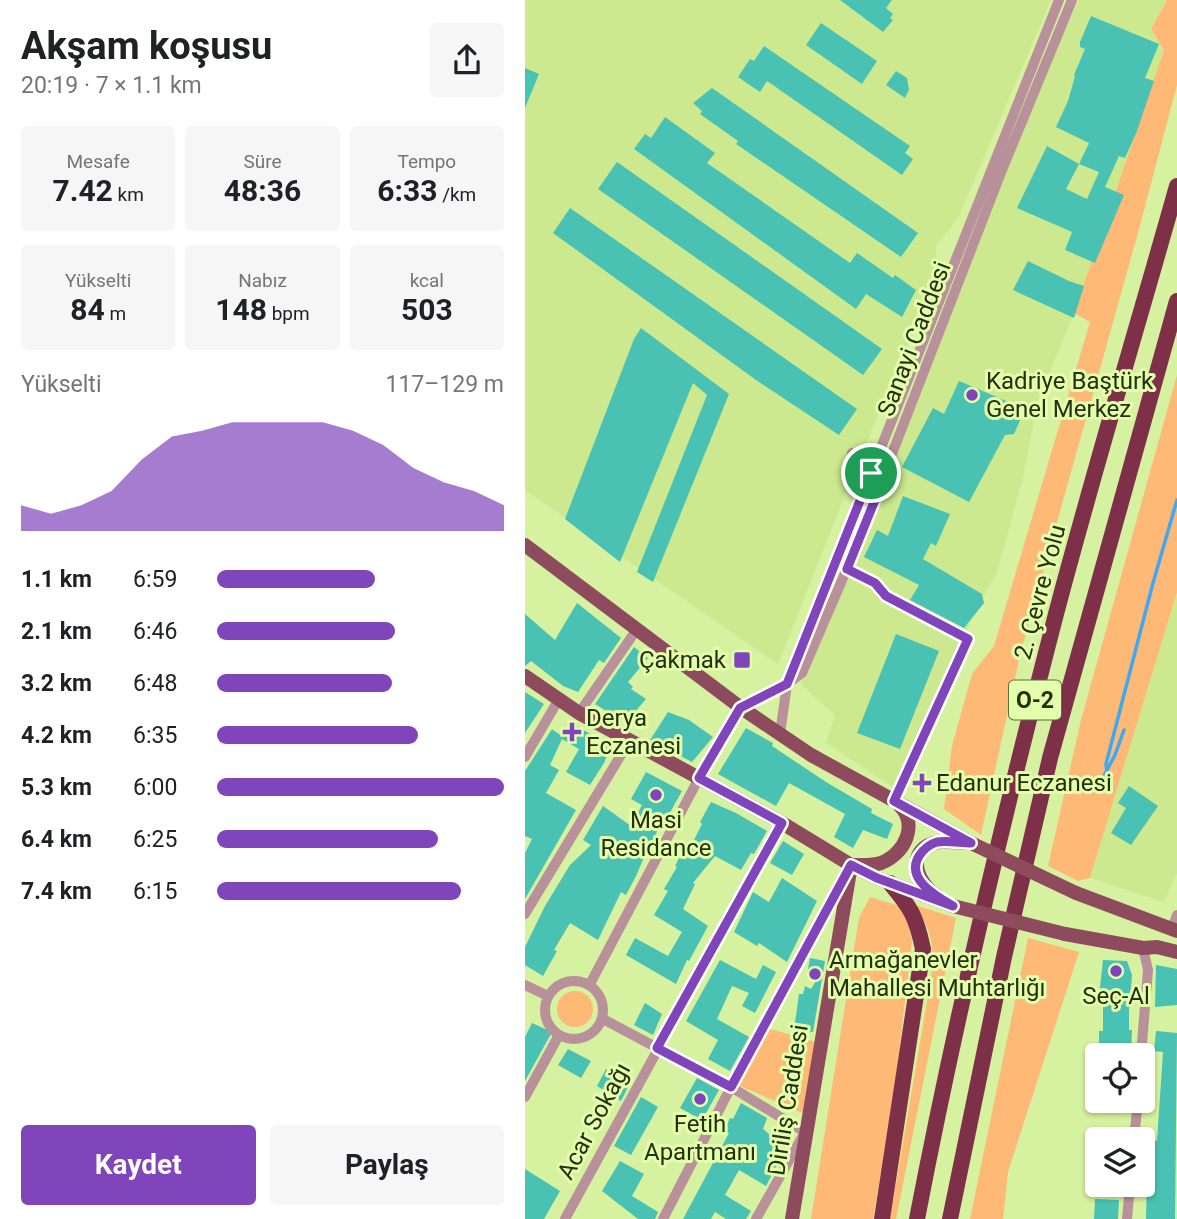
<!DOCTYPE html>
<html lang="tr">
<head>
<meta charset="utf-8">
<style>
  body { margin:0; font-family:Roboto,sans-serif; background:#f6f6f6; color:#202124; height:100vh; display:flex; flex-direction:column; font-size:26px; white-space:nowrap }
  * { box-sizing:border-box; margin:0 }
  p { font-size:23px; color:#757577 }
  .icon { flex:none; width:38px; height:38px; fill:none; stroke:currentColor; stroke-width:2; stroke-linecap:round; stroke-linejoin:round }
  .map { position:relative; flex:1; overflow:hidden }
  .sheet { display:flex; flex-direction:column; background:#fff; width:525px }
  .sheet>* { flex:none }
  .controls { position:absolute; left:560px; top:1043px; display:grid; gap:14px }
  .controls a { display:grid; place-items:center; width:70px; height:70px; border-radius:7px; background:#fff; box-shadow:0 2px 5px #0004; font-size:35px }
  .pin { position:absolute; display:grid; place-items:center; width:60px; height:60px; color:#fff; margin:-30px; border:4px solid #fff; border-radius:50%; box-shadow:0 2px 7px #0007 }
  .round { display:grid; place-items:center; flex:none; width:74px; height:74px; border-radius:7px; background:#f6f6f6 }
  .headline { display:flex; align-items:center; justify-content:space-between; height:119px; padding:0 21px }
  h1 { font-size:38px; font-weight:700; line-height:52px }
  .stats { display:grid; grid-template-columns:repeat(3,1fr); gap:10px; height:119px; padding:7px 21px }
  .stats div { display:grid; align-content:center; border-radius:7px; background:#f6f6f6; text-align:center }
  .stats b { font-size:30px; font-weight:700 }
  .stats small { font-size:19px; font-weight:400 }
  .stats p { font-size:19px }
  .chart { height:196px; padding:14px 21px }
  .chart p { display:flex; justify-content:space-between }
  .chart svg { width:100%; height:126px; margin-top:7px; fill:#8045bb; opacity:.7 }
  .cta { display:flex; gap:14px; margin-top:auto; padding:14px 21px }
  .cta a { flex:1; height:80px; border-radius:7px; background:#8045bb; color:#fff; font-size:28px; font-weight:700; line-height:80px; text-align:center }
  .cta a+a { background:#f6f6f6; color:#202124 }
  ul { padding:0 21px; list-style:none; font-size:23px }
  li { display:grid; grid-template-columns:112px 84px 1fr; align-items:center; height:52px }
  li i { height:18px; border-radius:9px; background:#8045bb }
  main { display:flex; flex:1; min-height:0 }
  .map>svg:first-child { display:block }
</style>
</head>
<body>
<main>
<section class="sheet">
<div class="headline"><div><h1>Akşam koşusu</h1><p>20:19 · 7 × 1.1 km</p></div><a class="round"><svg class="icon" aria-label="share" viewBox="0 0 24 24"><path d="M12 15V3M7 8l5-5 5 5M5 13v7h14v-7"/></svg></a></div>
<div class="stats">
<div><p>Mesafe</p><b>7.42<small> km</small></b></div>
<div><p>Süre</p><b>48:36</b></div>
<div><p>Tempo</p><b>6:33<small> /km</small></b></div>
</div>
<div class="stats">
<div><p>Yükselti</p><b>84<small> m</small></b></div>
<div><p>Nabız</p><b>148<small> bpm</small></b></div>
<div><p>kcal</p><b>503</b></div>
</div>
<div class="chart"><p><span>Yükselti</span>117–129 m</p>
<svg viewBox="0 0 160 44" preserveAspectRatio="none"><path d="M0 44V35L10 38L20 35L30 30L40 19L50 11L60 9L70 6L80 6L90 6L100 6L110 9L120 14L130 22L140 27L150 30L160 35V44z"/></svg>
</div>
<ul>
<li><b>1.1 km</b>6:59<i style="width:55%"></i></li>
<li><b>2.1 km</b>6:46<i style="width:62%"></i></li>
<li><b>3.2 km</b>6:48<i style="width:61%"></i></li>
<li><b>4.2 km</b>6:35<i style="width:70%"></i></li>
<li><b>5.3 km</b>6:00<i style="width:100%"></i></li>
<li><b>6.4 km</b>6:25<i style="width:77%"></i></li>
<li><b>7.4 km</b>6:15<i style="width:85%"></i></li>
</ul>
<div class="cta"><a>Kaydet</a><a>Paylaş</a></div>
</section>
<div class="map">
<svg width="652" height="1219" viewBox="0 0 652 1219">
  <rect width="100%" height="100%" fill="#d6f19f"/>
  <!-- built -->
  <path fill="#cce98f" d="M0 0H526L434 216 411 246 413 276 336 455 253 664 0 490Z
    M554 0H642L626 29 639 50 549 313 513 400 498 477 471 576 455 600 372 790 301 743 310 715 276 684 356 472 463 201Z
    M652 592V873L639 902 565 878Z"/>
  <!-- green -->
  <path fill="#ffb976" d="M642 0H652V85L613 233 496 651 456 835 419 809 427 746 447 674 469 646 565 322 549 313 639 50 626 29Z
    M652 375V592L565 878 553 881 523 866 556 720Z
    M345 897 375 906 383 923 387 940 369 1096 348 1219H286L334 918Z
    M390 905 431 918 371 1219H365L406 978C409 943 408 935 390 905Z
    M503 938 554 952 483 1172 478 1219H445Z
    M32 1009a18 18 0 1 1 36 0a18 18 0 1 1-36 0Z
    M238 1027 295 1043 280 1114 208 1083Z"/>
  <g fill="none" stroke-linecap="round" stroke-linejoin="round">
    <!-- stream -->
    <path stroke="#40a8f2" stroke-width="3.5" d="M582 772 581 764 628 583 652 500
      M545 777 574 785 590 755 599 730"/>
  </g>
  <!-- building -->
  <path fill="#49c2b3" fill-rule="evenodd" d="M315 0H367L361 8 368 14 365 18 368 20 358 32Z
    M566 16 634 44 620 78 629 81 612 131 600 158 594 156 580 187 599 195 570 263 540 250 547 232 492 208 522 146 554 164 564 143 531 127 543 101 550 76 549 75 560 49 555 47V42ZM554 164 574 172 562 199 541 189Z
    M296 23 352 61 337 84 281 45Z
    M239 46 385 146 380 153 388 159 377 175 242 81 235 92 213 77 225 59 229 61Z
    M0 68 14 74 0 108Z
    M371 71 382 78 384 90 380 98 361 85Z
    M187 88 393 233 376 257 211 144 213 141 175 114 177 111 168 103Z
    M140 117 190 153 182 163 325 263 332 253 368 278 370 275 391 290 377 317 341 294 331 309 109 149 120 134 126 138Z
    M92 162 357 349 338 375 73 189Z
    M45 208 332 409 314 435 231 380 28 233Z
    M503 261 544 281 559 286 549 318 488 290Z
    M116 328 204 394 128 582 112 572 182 395 168 383 95 562 40 519 109 339Z
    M434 381 500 409 489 434 480 435 444 502 377 467 408 408 419 414Z
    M378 496 425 514 411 546 406 543 398 559 457 594 459 603 439 628 385 600 394 585 339 557 352 530 363 536Z
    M52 603 96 638 79 663 74 660 53 692 38 686 6 661 0 666V614L30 640Z
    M371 634 414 651 375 749 332 733Z
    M109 647 123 658 103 682 108 687 106 689 121 699 102 721 86 714 70 704Z
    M0 692 19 704 0 733Z
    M143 712 164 720 188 737 167 762 125 740Z
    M48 724 86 746 79 763 65 785 41 772 54 749 37 739 25 765 34 770 21 793 51 810 0 899V853L7 839 0 836V771L27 729 38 737Z
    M221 728 248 743 247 746 301 782 347 809 346 813 368 824 362 839 338 830 328 848 309 837 320 814 293 799 264 783 251 806 193 774Z
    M121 772 157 791 142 818 138 816 125 849 123 848 111 876 101 895 96 892 73 940 45 923 29 950 32 951 18 976 0 965V947L20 906 45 865 66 845 58 840 78 806 106 826 117 805 106 799Z
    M604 786 633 806 606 845 586 833 601 808 593 803Z
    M186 802 211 813 242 831 229 854 226 853 216 870 190 856 168 883 170 884 158 909 183 926 164 961 162 960 151 984 101 955 110 938 143 956 157 932 129 915 143 891 139 889 152 867 150 866 159 848 164 850 177 824 175 822Z
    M258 841 279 854 267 875 245 863Z
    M257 878 292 901 262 962 234 943 232 946 209 932 228 892 244 902Z
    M285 958 300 961 288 1032 269 1030 274 994H278L280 986 286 989 291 981 282 975Z
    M195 960 231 979 238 965 251 972 230 1013 217 1006 224 993 207 986 192 1019 224 1037 205 1071 183 1059 193 1040 161 1021Z
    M578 960 602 961 607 975 604 1010V1030H607L606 1053 574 1050V1031H578V1005H573Z
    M631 965 652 969V1005L630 1007Z
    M120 1003 137 1014 128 1035 109 1025Z
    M7 1023 27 1032 0 1081V1037Z
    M631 1031 652 1033 650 1219H621L622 1177H625L628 1140 632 1141 638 1052 629 1051Z
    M43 1049 66 1061 56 1078 33 1065Z
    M81 1069 104 1085 96 1101 72 1086Z
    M172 1078 194 1090 177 1120 155 1108Z
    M116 1097 133 1107 106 1155 89 1146Z
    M216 1103 242 1118 238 1129 261 1148 241 1186 214 1170 200 1195 226 1211 221 1219H201L190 1212 186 1219H158L204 1133 199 1131 205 1118 208 1119Z
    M95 1161 119 1174 107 1196 133 1212 130 1219H113L77 1191Z
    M0 1169 35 1191 19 1219H0Z
    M570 1199 594 1200 593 1219H569Z"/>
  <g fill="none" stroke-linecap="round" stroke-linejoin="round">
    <!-- minor -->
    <path stroke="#b9919a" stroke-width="10" d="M327 453 349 475
      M322 569 350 583 361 596 443 639 369 801
      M54 713 112 629
      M255 734 262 684 534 0
      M0 757 34 699
      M0 914 105 740
      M647 929 652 915
      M20 1010a29 29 0 1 1 58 0a29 29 0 1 1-58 0Z
      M65 984 174 778 215 707 262 684 277 673 327 557 477 170 547 0
      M0 985 23 996
      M78 1019 206 1087 280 1132 231 1219
      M616 1055 623 970 618 948
      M0 1097 34 1035
      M609 1139 613 1101
      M40 1219 257 823
      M138 1219 208 1083 322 874
      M602 1219 605 1185"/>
    <!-- major -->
    <path stroke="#8e4b5d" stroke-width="14" d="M0 545 215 707 286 755 446 843
      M0 676 54 713 257 823 326 865 352 878 428 906
      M328 865C337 865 347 866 356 863 380 854 394 824 374 805
      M551 893 652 931
      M412 896C390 882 380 847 414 842 423 841 433 843 442 843
      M540 934 618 948 632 947 652 952
      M267 1219 326 865"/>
    <!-- highway -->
    <path stroke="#7d3048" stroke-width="16" d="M357 1219 398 949C391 916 386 908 365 883
      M392 1219C431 1016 479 814 531 614 569 470 612 328 652 186
      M425 1219 479 957 525 758 652 301"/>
    <!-- major-bridge -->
    <path stroke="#8e4b5d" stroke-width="14" d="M446 843 551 893
      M428 906 540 934"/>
  </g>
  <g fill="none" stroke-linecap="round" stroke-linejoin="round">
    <!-- route casing -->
    <g stroke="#fff" stroke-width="14">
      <path id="route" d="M346 473 358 480 322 569 350 583 361 596 443 639 369 801 446 843C436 843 422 840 412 842 405 844 398 850 394 856 380 879 411 896 428 906L352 878 326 865 206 1087 132 1048 257 823 174 778 215 708 262 684Z"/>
    </g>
    <!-- route -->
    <use href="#route" stroke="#8045bb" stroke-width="9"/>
  </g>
  <!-- markers -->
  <g fill="#8045bb" stroke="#e3ffac" stroke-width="2.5">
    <circle cx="447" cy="395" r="7"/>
    <rect x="208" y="651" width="18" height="18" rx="3.5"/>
    <path d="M43.5 721.5h7v7h7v7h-7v7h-7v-7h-7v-7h7z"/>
    <path d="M393.5 772.5h7v7h7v7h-7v7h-7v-7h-7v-7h7z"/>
    <circle cx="131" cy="795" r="7"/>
    <circle cx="591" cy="971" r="7"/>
    <circle cx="290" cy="974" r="7"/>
    <circle cx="175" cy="1099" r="7"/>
  </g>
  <g text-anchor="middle" stroke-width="6" stroke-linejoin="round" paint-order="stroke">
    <!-- shield labels -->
    <rect fill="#e3ffac" stroke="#5f6d3d" stroke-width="2" x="484" y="680.5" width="52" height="39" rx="5"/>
    <g font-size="23" font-weight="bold" fill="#262f0e">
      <text x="510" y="708">O-2</text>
    </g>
    <!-- street labels -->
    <g font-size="24" fill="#262f0e" stroke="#e3ffac">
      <text transform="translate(389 339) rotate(-69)" y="8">Sanayi Caddesi</text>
      <text transform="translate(515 592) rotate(-75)" y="8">2. Çevre Yolu</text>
      <text transform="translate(263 1100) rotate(-81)" y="8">Diriliş Caddesi</text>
      <text transform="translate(69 1121) rotate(-62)" y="8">Acar Sokağı</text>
    </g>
    <!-- poi labels -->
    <g font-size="24" fill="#262f0e" stroke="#e3ffac" text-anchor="start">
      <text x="461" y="389">Kadriye Baştürk<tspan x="461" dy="28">Genel Merkez</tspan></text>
      <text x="201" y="668" text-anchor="end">Çakmak</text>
      <text x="61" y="726">Derya<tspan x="61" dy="28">Eczanesi</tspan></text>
      <text x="411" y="791">Edanur Eczanesi</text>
      <text x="131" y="828" text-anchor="middle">Masi<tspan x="131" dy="28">Residance</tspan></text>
      <text x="304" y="968">Armağanevler<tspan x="304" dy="28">Mahallesi Muhtarlığı</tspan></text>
      <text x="591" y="1004" text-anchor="middle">Seç-Al</text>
      <text x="175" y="1132" text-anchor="middle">Fetih<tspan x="175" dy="28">Apartmanı</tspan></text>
    </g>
  </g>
</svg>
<div class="controls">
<a><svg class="icon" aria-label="locate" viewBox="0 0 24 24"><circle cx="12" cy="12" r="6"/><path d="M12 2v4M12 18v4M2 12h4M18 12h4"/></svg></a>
<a><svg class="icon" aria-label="layers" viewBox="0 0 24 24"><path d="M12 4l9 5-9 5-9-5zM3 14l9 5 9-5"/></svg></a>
</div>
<div class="pin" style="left:346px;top:473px;background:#1e9e55"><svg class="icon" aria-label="arrive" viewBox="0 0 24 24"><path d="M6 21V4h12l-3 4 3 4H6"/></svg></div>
</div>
</main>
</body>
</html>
